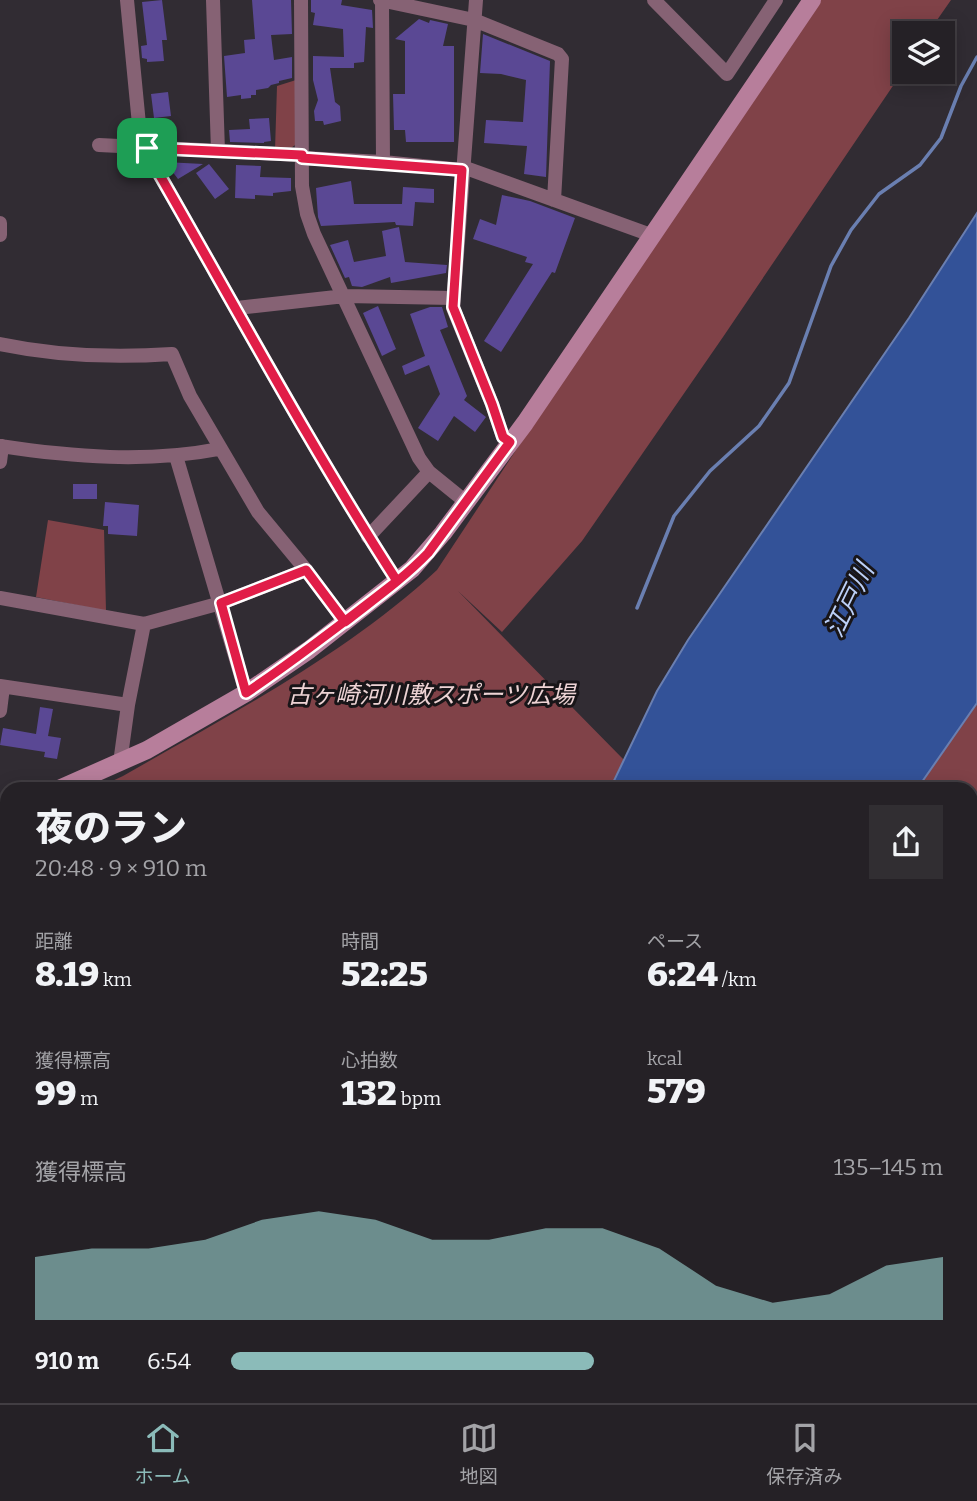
<!DOCTYPE html>
<html lang="ja">
<head>
<meta charset="utf-8">
<style>
  body { margin:0; font-family:Bitter,"Noto Sans JP",serif; background:#312e32; color:#f1f3f6; height:100vh; display:flex; flex-direction:column; font-size:26px; white-space:nowrap }
  * { box-sizing:border-box; margin:0 }
  p { font-size:23px; color:#a3a3a7 }
  .icon { flex:none; width:38px; height:38px; fill:none; stroke:currentColor; stroke-width:2; stroke-linecap:round; stroke-linejoin:round }
  .map { position:relative; flex:1; overflow:hidden }
  .details { position:absolute; left:0px; top:782px; width:978px; height:621px; display:flex; flex-direction:column; background:#252126; border-radius:21px 21px 0 0; box-shadow:0 4px 18px #0003,0 0 0 2px #423e43 }
  .details>* { flex:none }
  .controls { position:absolute; left:892px; top:21px; display:grid; gap:14px }
  .controls a { display:grid; place-items:center; width:63px; height:63px; border-radius:0px; background:#252126; box-shadow:0 4px 18px #0003,0 0 0 2px #423e43; font-size:35px }
  .pin { position:absolute; display:grid; place-items:center; width:60px; height:60px; color:#fff; margin:-30px; border-radius:14px; box-shadow:0 4px 10px #0006 }
  .round { display:grid; place-items:center; flex:none; width:74px; height:74px; border-radius:0px; background:#312e32 }
  .headline { display:flex; align-items:center; justify-content:space-between; height:119px; padding:0 35px }
  h1 { font-size:38px; font-weight:800; line-height:52px }
  .figures { display:grid; grid-template-columns:repeat(3,1fr); gap:10px; height:119px; padding:7px 35px }
  .figures div { display:grid; align-content:center }
  .figures b { font-size:35px; font-weight:800 }
  .figures small { font-size:19px; font-weight:400 }
  .figures p { font-size:19px }
  .chart { height:196px; padding:14px 35px }
  .chart p { display:flex; justify-content:space-between }
  .chart svg { width:100%; height:126px; margin-top:7px; fill:#8bbbb9; opacity:.7 }
  ul { padding:0 35px; list-style:none; font-size:23px }
  li { display:grid; grid-template-columns:112px 84px 1fr; align-items:center; height:52px }
  li i { height:18px; border-radius:9px; background:#8bbbb9 }
  .tab-bar { display:flex; justify-content:space-around; align-items:center; height:98px; border-top:2px solid #423e43; background:#252126; font-size:19px; color:#a3a3a7 }
  .tab-bar a { display:grid; justify-items:center; gap:4px }
  .tab-bar .on { color:#8bbbb9 }
  .map>svg:first-child { display:block }
</style>
</head>
<body>
<div class="map">
<svg width="977" height="1403" viewBox="0 0 977 1403">
  <rect width="100%" height="100%" fill="#312c33"/>
  <!-- green -->
  <path fill="#804248" d="M813 0H951L928 33H905V68L723 337 582 541 502 632 458 591 624 760 610 789H95L123 776C231 714 345 655 437 570Z
    M296 80 298 143 288 150H275L277 86Z
    M48 520 104 530 106 611 36 597Z
    M977 703V1091L971 1098V789H917Z
    M7 824V1218L0 1220V825Z"/>
  <!-- water -->
  <path fill="#335298" stroke="#6a7fb1" stroke-width="2" d="M977 213V703L917 789H610L657 691 688 640 909 318Z
    M7 1218V1396L500 1397 489 1403H0V1220Z"/>
  <g fill="none" stroke-linecap="round" stroke-linejoin="round">
    <!-- stream -->
    <path stroke="#6a7fb1" stroke-width="3.5" d="M637 608 674 516 710 471 759 426 789 383 831 266 851 230 879 194 920 165 941 138 961 86 977 57"/>
  </g>
  <!-- building -->
  <path fill="#5a4894" d="M162 0 167 40H162L164 61 147 62V59L142 58 141 46 147 45 142 2Z
    M252 0H291L292 34 271 35 274 60 292 57V78L279 81V83L271 85 268 88 256 90V95H251V98L241 99V95L227 97 224 56 245 53 244 40 255 39Z
    M311 0H342L341 5 372 10 373 28 366 27 364 62 354 63V68H330L335 102 340 106 341 121 324 125 323 121H315L314 111 318 100 313 80V56L344 57 343 29 313 25 315 13 311 12Z
    M419 19 429 23 430 20 448 24 443 46H454V142H406L405 130H394L393 94H405V41L395 39Z
    M483 34 550 61 546 177 524 174 527 146 484 143 486 120 523 122 526 80 501 74 480 73Z
    M168 92 171 116 154 118 151 94Z
    M269 118 271 141 264 142V143L230 142 229 130 250 129 249 119Z
    M165 162 203 164 178 179Z
    M209 164 229 189 215 199 196 173Z
    M236 165 261 166 260 177 291 178V191L273 193V196L255 195V199L235 198Z
    M351 181 354 204H402L403 187 434 189V203L415 202 413 226 396 225 395 222 321 226 318 217 316 188Z
    M502 195 530 201 575 218 555 273 552 272 501 352 484 341 533 264 525 262 527 257 473 239 480 219 496 225Z
    M399 227 405 262 447 265 446 273 391 283 390 277 362 287 352 286 349 277 345 278 330 245 348 240 354 262 386 256 382 231Z
    M378 306 396 349 382 356 363 313Z
    M430 307H442L448 327 440 330 467 396 464 400 486 417 475 432 454 416 438 441 418 428 440 394 429 365 405 375 402 366 425 356 410 314Z
    M73 484H97V499H73Z
    M105 502 139 505 137 536 108 534V526H103Z
    M40 707 53 709 48 736 61 738 57 759 44 757 45 752 0 745 3 728 36 734Z"/>
  <g fill="none" stroke-linecap="round" stroke-linejoin="round">
    <!-- street -->
    <path stroke="#866274" stroke-width="14" d="M127 0 141 145
      M213 0 218 151
      M301 0 302 186 307 214 314 234 419 458 429 472 466 502
      M380 0 474 20 558 54 562 59 554 200
      M382 0 383 162
      M476 0 453 308 492 404 503 437 511 442
      M654 0 727 74 776 0
      M99 145 302 155
      M147 148 154 165C234 304 310 446 397 581
      M302 158 383 162 462 170
      M463 167 651 235
      M0 223V235
      M237 308 345 296 453 298
      M0 344C57 356 114 358 172 354L190 396 258 512 306 570 345 622
      M0 446C72 457 147 463 219 449
      M176 456 246 693
      M0 462 2 446
      M368 537 429 472
      M0 598 144 624 221 603 306 570
      M0 686 128 705 120 763
      M128 705 144 624
      M0 711 3 687
      M971 1312 977 1306
      M971 1358 977 1365
      M971 1390 977 1385
      M870 1403 877 1396
      M956 1403 964 1396"/>
    <!-- secondary -->
    <path stroke="#b77e9b" stroke-width="18" d="M59 789 147 750 246 693 309 650 412 569 443 533 525 423 812 0
      M0 809 7 807"/>
  </g>
  <g fill="none" stroke-linecap="round" stroke-linejoin="round">
    <!-- route casing -->
    <g stroke="#fff" stroke-width="14">
      <path id="route" d="M147 148 154 165C234 304 310 446 397 581 347 620 298 658 246 693L221 603 306 570 345 622C373 600 403 579 428 553L510 442 503 437 492 404 453 307 462 170 302 158V155L147 148"/>
    </g>
    <!-- route -->
    <use href="#route" stroke="#e11d48" stroke-width="9"/>
  </g>
  <g text-anchor="middle" stroke-width="6" stroke-linejoin="round" paint-order="stroke">
    <!-- park labels -->
    <g font-size="24" font-style="italic" fill="#edd3d4" stroke="#181518">
      <text x="431" y="703">古ヶ崎河川敷スポーツ広場</text>
    </g>
    <!-- water labels -->
    <g font-size="26" font-style="italic" fill="#bcd0f8" stroke="#181518">
      <text transform="translate(849 600) rotate(-64)" y="9">江戸川</text>
    </g>
  </g>
</svg>
<div class="controls">
<a><svg class="icon" aria-label="layers" viewBox="0 0 24 24"><path d="M12 4l9 5-9 5-9-5zM3 14l9 5 9-5"/></svg></a>
</div>
<div class="pin" style="left:147px;top:148px;background:#1e9e55"><svg class="icon" aria-label="arrive" viewBox="0 0 24 24"><path d="M6 21V4h12l-3 4 3 4H6"/></svg></div>
<section class="details">
<div class="headline"><div><h1>夜のラン</h1><p>20:48 · 9 × 910 m</p></div><a class="round"><svg class="icon" aria-label="share" viewBox="0 0 24 24"><path d="M12 15V3M7 8l5-5 5 5M5 13v7h14v-7"/></svg></a></div>
<div class="figures">
<div><p>距離</p><b>8.19<small> km</small></b></div>
<div><p>時間</p><b>52:25</b></div>
<div><p>ペース</p><b>6:24<small> /km</small></b></div>
</div>
<div class="figures">
<div><p>獲得標高</p><b>99<small> m</small></b></div>
<div><p>心拍数</p><b>132<small> bpm</small></b></div>
<div><p>kcal</p><b>579</b></div>
</div>
<div class="chart"><p><span>獲得標高</span>135–145 m</p>
<svg viewBox="0 0 160 44" preserveAspectRatio="none"><path d="M0 44V22L10 19L20 19L30 16L40 9L50 6L60 9L70 16L80 16L90 12L100 12L110 19L120 32L130 38L140 35L150 25L160 22V44z"/></svg>
</div>
<ul>
<li><b>910 m</b>6:54<i style="width:51%"></i></li>
</ul>
</section>
</div>
<nav class="tab-bar">
<a class="on"><svg class="icon" aria-label="home" viewBox="0 0 24 24"><path d="M3 11l9-7 9 7M6 9v11h12V9"/></svg>ホーム</a>
<a><svg class="icon" aria-label="map" viewBox="0 0 24 24"><path d="M3 6l6-2 6 2 6-2v14l-6 2-6-2-6 2zM9 4v14M15 6v14"/></svg>地図</a>
<a><svg class="icon" aria-label="saved" viewBox="0 0 24 24"><path d="M7 4h10v16l-5-4-5 4z"/></svg>保存済み</a>
</nav>
</body>
</html>
